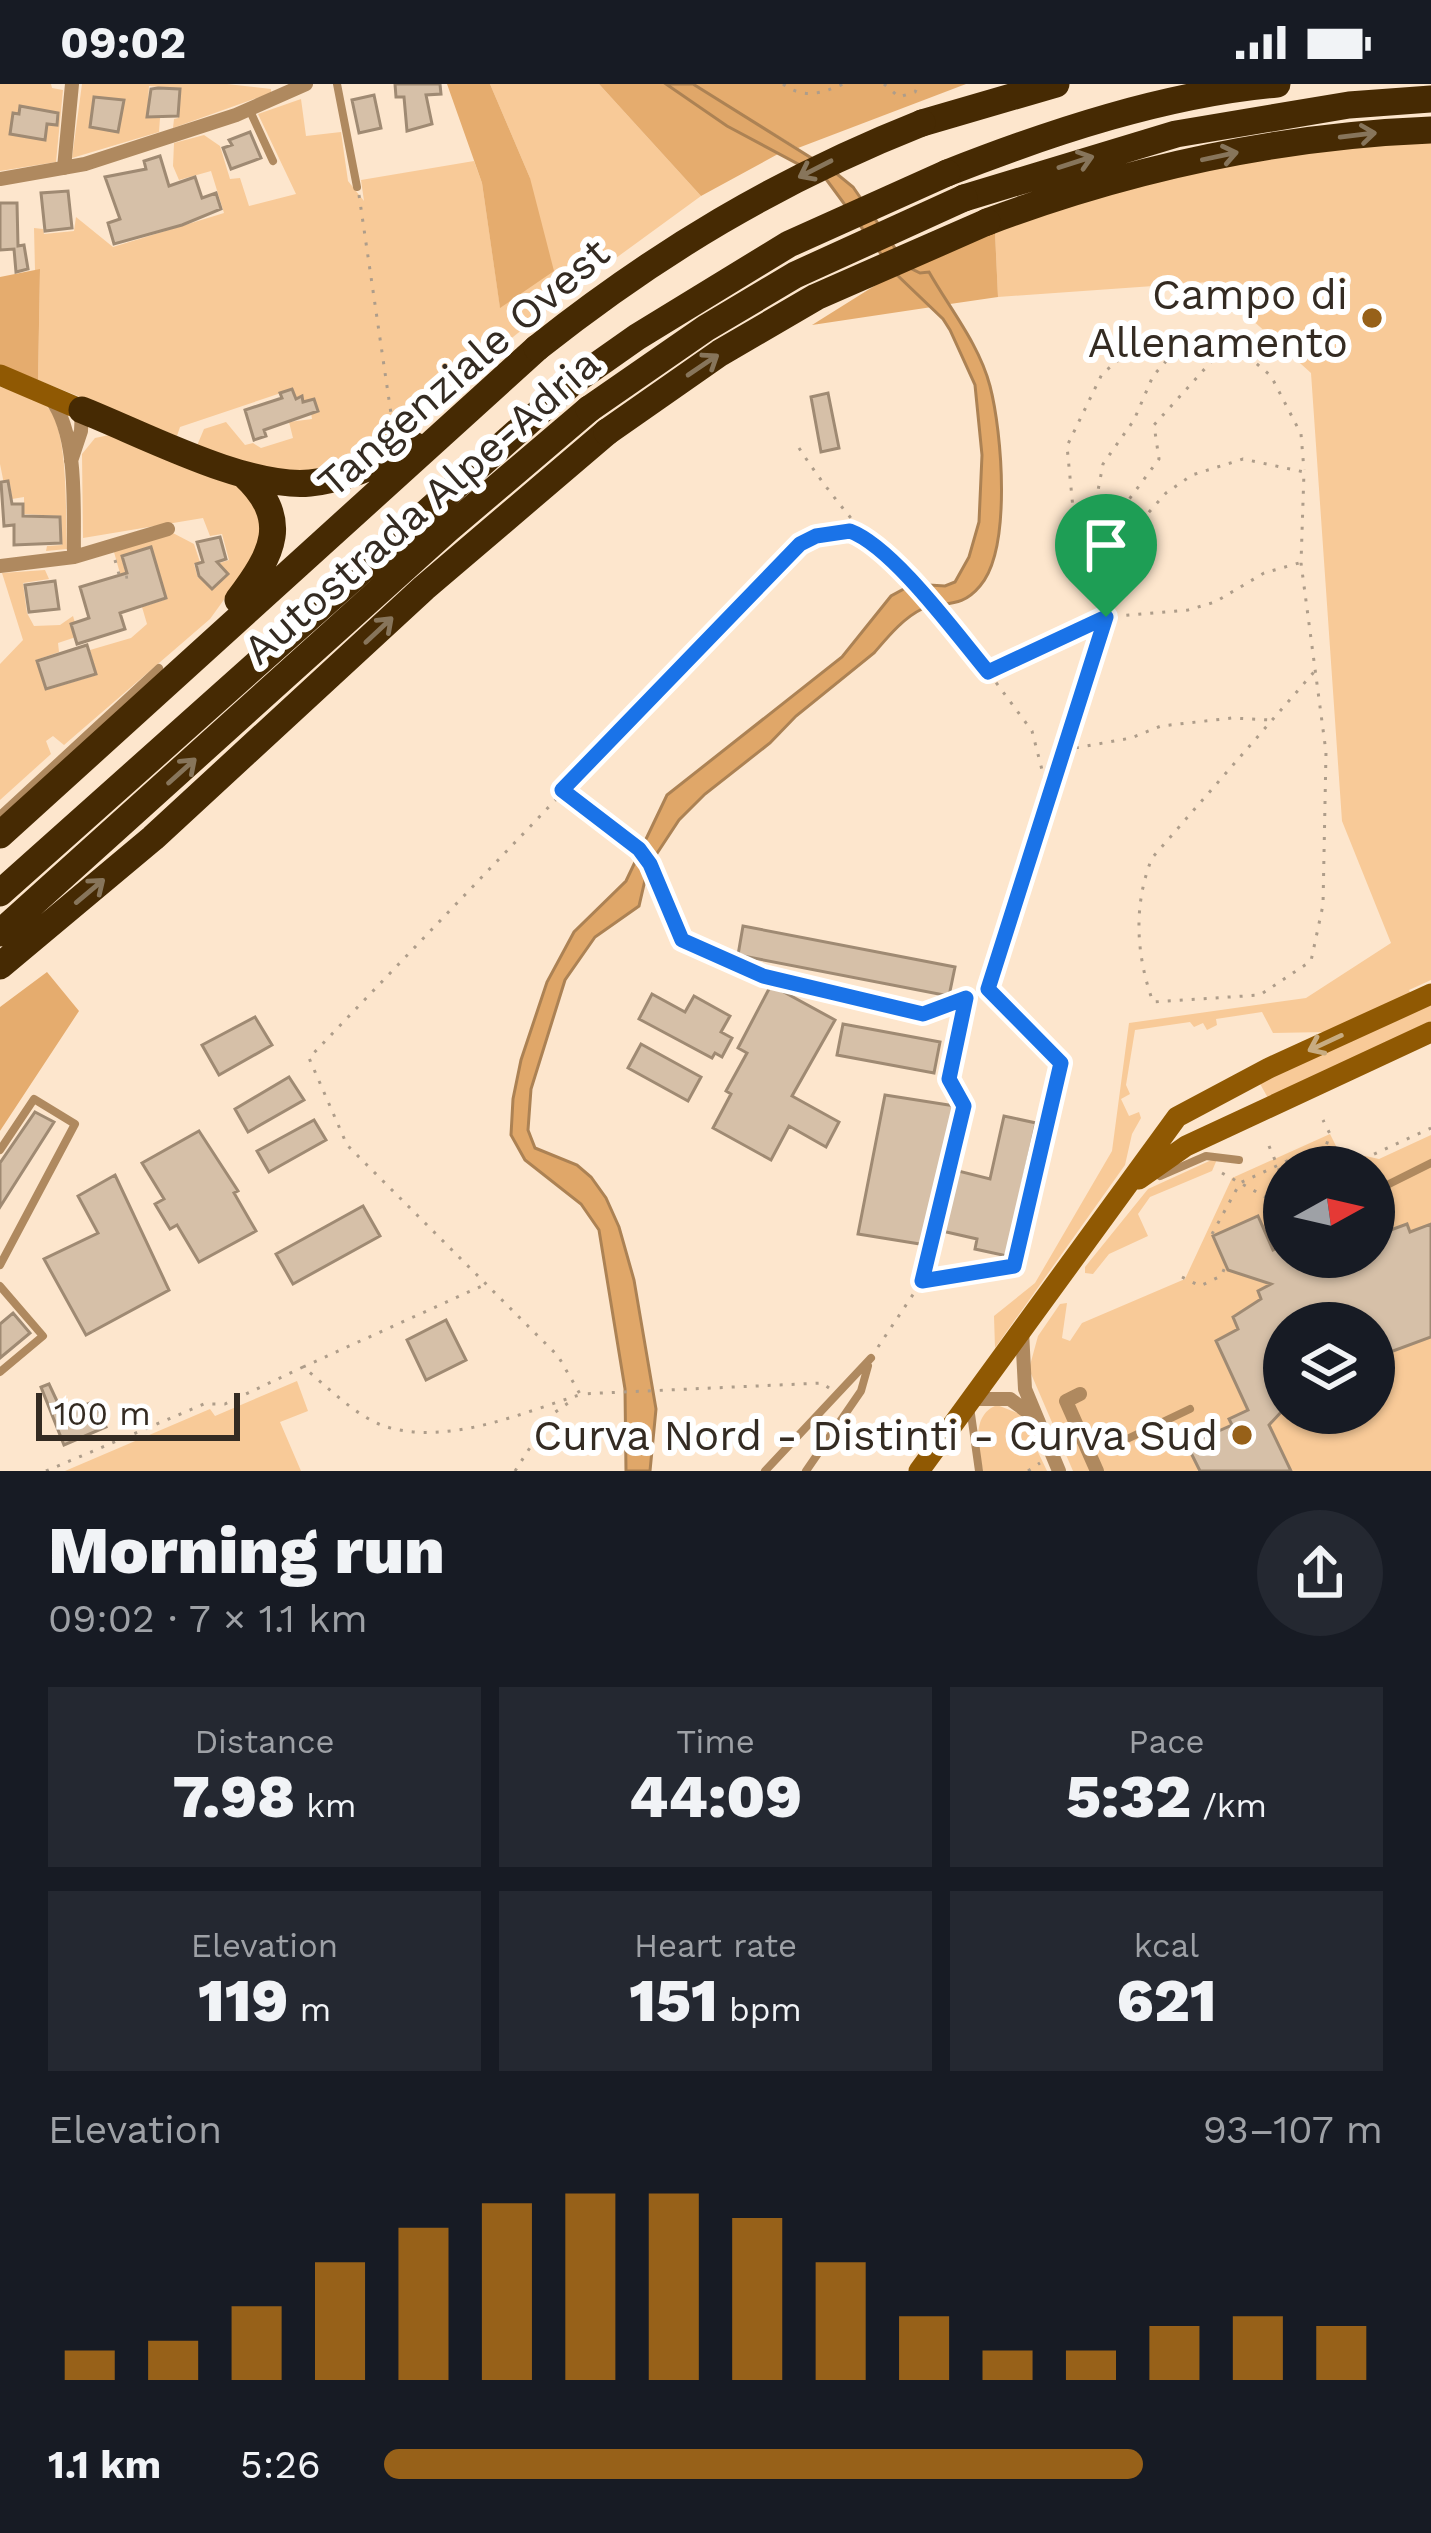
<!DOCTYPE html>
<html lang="en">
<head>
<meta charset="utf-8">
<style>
  body { margin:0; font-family:"Work Sans",sans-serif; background:#242831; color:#f1f3f6; height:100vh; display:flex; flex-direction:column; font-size:45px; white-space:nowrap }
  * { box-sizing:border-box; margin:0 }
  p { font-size:39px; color:#9ea1a6 }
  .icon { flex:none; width:66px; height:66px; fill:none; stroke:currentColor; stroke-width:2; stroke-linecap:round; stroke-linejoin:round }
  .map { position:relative; height:1387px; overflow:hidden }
  .panel { display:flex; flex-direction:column; background:#171b24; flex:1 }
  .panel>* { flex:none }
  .needle { width:78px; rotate:82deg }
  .tools { position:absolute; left:1263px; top:1062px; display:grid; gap:24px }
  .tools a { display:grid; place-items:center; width:132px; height:132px; border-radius:50%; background:#171b24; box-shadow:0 3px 9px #0004; font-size:60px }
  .scale { position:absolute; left:36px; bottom:30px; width:204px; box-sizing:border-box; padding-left:12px; border:6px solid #342b22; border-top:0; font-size:33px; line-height:42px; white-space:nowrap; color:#342b22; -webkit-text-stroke:9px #fff; paint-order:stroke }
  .pin { position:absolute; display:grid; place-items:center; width:102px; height:102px; color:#fff; margin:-123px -51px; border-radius:50% 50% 50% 0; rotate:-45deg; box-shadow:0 0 12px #0007 }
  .pin .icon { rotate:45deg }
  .round { display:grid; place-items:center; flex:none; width:126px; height:126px; border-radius:63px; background:#242831 }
  .headline { display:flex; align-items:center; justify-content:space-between; height:204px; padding:0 48px }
  h1 { font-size:66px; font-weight:800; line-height:90px }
  .figures { display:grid; grid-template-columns:repeat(3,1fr); gap:18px; height:204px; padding:12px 48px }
  .figures div { display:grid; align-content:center; border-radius:0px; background:#242831; text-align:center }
  .figures b { font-size:60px; font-weight:800 }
  .figures small { font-size:33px; font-weight:400 }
  .figures p { font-size:33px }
  .chart { height:336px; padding:24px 48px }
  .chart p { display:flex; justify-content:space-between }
  .chart svg { width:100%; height:216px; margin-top:12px; stroke:#976119; stroke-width:6 }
  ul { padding:0 48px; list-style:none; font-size:39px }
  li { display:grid; grid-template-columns:192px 144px 1fr; align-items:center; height:90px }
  li i { height:30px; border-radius:15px; background:#976119 }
  .status { display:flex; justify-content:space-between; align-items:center; height:84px; padding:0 60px; background:#171b24; direction:ltr }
  .status svg { height:33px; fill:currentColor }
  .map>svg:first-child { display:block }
</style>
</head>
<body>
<div class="status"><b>09:02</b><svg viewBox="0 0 49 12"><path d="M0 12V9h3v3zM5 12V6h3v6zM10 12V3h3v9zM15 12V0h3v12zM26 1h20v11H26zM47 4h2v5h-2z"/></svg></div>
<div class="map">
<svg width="1431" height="1387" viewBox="0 0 1431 1387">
  <rect width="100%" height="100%" fill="#fde6cd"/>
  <!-- green -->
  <path fill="#f8ca98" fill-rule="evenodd" d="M0 0H51L52 4 63 6 56 78 0 87Z
    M82 0H227L271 5V9L173 44 174 35 178 34 180 5 149 2 147 33 160 34 159 48 72 74Z
    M490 0H599L701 112 568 209 388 353 390 362 374 374 277 392 196 364 204 345 226 338 245 361 253 359 261 364 293 354 289 338 312 335 311 329 318 326 315 316 304 319 302 312 296 314 293 305 180 343 177 352 38 296 40 186H35L34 144 43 145 44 150 74 147 76 133 113 163 224 129 211 87 179 96 173 82 174 59 204 51 220 62 230 95 240 94 249 122 296 110 258 30 301 15 306 52 341 48 348 97 364 117 361 96 474 77 482 99 500 223 530 94Z
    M1431 53V896L1409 906 1411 911 1327 948 1273 949 1262 928 1216 935 1217 941 1207 946 1203 939 1194 943 1190 938 1135 946 1126 1001 1130 1010 1121 1015 1129 1032 1139 1028 1141 1034 1132 1050 1125 1081 995 1264 994 1232 1035 1199 1112 1067 1129 939 1306 914 1391 859 1342 737 1311 289 1210 198 998 213 995 148 1093 113 1273 71Z
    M0 303C14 308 32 312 44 320 70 337 65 434 67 465L46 467 47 462 62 461 61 432 24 430V413L12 415 10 400H4L0 380Z
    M114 350 160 365 252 409 267 456 210 535 64 661 53 652 46 657 51 670 0 716V580L23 556 2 489 45 486 49 495 23 499 27 529 34 542 60 541 73 532 79 552 58 559 59 568 36 576 46 606 97 591 90 566 131 554 147 540 142 523 167 515 151 463 121 472 126 491 121 493 114 468 171 448 194 460 200 478 194 480 198 494 212 490 211 482 229 476 222 450 210 452 203 434 83 454 82 370 95 354Z
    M1431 918V937L1268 1014 1259 998Z
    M1330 1050 1338 1066 1379 1075 1431 1051V1387H1073L1029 1285 1038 1252 1060 1220 1067 1219 1062 1254 1070 1257 1082 1239 1185 1195 1232 1094ZM1284 1083H1374V1173H1284ZM1284 1239H1374V1329H1284Z
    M1218 1073 1212 1087 1150 1113 1138 1130 1148 1152 1109 1170 1093 1190 1085 1189V1183L1148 1105Z
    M297 1297 308 1327 280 1338 301 1387H65L210 1325 215 1332Z
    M997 1321 1020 1330 1047 1387H983C978 1363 971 1331 997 1321Z"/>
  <!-- forest -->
  <path fill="#e5ac6e" d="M447 0H490L530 94 554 187 500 224 482 99Z
    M599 0H666L727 42 778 70 701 112Z
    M693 0H966L798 64Z
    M995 148 998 213 950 220 929 189H920L908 183Z
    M40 185 38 296 0 281V193Z
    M895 189 932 223 812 241Z
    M47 888 79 927 0 1047V923Z"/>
  <!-- water -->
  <path fill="#e0a769" stroke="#ac8254" stroke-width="3" d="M666 0H693L837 90 853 103 908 183 920 189 929 188C950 225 979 260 990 302 1002 348 1012 465 980 502 960 526 944 516 922 525 903 534 887 554 874 569L796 632 770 659 705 710 679 736 648 783 639 822 595 853 565 896 531 1005 528 1046 535 1064 577 1081 591 1093 606 1114 619 1143 634 1196 656 1325 650 1387H626L625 1305 599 1146 581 1120 525 1076 511 1051 513 1015 521 976 547 898 574 848 626 797 667 711 842 573 891 512 913 500 945 502 955 498 969 473 979 438 982 371 975 301 950 246 943 235 895 189 826 95 727 42Z"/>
  <!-- building -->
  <path fill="#d6c0a8" stroke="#9f8a73" stroke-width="3" d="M395 0H440L441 10 426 11 432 40 407 47 404 13H396Z
    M158 4 180 5 178 32 147 33 151 5Z
    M374 11 381 44 359 49 352 16Z
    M94 13 124 16 118 48 90 43Z
    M20 22 58 29 57 41 47 40 45 56 10 50 13 29 19 30Z
    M250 48 261 74 231 85 223 64 232 61 229 56Z
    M160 72 169 102 195 93 202 114 216 109 221 125 182 141 114 160 108 139 120 135 105 93 146 85 144 77Z
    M68 107 72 144 45 147 41 109Z
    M0 119H17L18 162 24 161 28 185 16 188 14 165 0 166Z
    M292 305 296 315 302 312 303 318 314 315 318 327 264 346 266 352 254 356 245 326 282 314 280 309Z
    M828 309 839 364 821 368 811 313Z
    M8 397 12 420H23V432L60 433 61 459 14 461V441L4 442 1 398Z
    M220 453 226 475 217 478 228 490 212 505 199 492 196 480 203 478 197 458Z
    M151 463 166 514 120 529 125 545 77 560 71 540 89 534 80 503 127 489 122 472Z
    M55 497 59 525 29 528 25 501Z
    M87 561 96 590 46 605 37 577Z
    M743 842 955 883 949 912 738 871Z
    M771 901 835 936 792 1012 839 1038 826 1063 789 1042 771 1076 713 1044 731 1010 726 1007 747 969 738 964Z
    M652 910 685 928 694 912 730 932 721 948 732 954 722 973 715 969 712 974 639 935Z
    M255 933 272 961 219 991 202 961Z
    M843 940 940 958 934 989 837 971Z
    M641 960 701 993 688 1017 628 984Z
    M289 993 304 1016 248 1048 235 1025Z
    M885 1011 955 1022 942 1083 990 1095 1004 1032 1036 1039 1007 1172 975 1165 977 1155 929 1144 926 1161 858 1150Z
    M35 1028 54 1038 0 1123V1079Z
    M314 1036 326 1056 269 1088 257 1067Z
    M199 1047 238 1107 234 1109 256 1147 199 1178 177 1141 170 1145 155 1120 164 1115 142 1079Z
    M115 1091 169 1206 86 1251 44 1175 98 1149 78 1112Z
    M363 1122 380 1152 293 1200 276 1170Z
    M1258 1132 1273 1166 1284 1161V1173H1374V1152L1407 1140 1410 1148 1431 1140V1253L1374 1274V1239H1284V1325L1269 1341 1291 1387H1200L1187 1361 1232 1341 1229 1335 1248 1326 1216 1257 1238 1245 1233 1233 1261 1215 1258 1207 1271 1200 1228 1186 1213 1152Z
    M13 1229 30 1249 0 1274V1240Z
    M446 1236 466 1276 426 1296 407 1256Z
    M49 1300 63 1330 95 1317 106 1343 64 1361 41 1303Z"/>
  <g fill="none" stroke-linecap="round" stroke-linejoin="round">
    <!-- path -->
    <path stroke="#ae9d8a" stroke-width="3" stroke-dasharray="3 9" stroke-linecap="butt" d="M783 0C803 15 821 10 843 0
      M884 0 899 13 915 8 919 0
      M359 111 394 350
      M1190 250 1153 292 1134 336 1103 380 1094 428 1116 433 1159 375 1154 341 1229 258
      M799 364C852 446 925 514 988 588L1106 533 1188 526 1215 518 1264 489 1299 479
      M115 476 120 494 128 493
      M1116 501 1075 445 1067 362 1102 290 1127 269 1173 250 1230 257 1271 292 1301 350 1304 386
      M989 589 1032 647 1049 713
      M1064 666 1131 654 1161 642 1232 634 1270 636
      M562 706 639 765 650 780 682 856 763 892 923 930 986 906
      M988 905 1116 501 1143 435 1166 409 1192 391 1243 375 1304 388 1301 479 1326 668 1323 821 1311 877 1260 911 1153 918C1136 871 1133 821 1152 774L1314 588
      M1269 1062 1284 1097
      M1319 1083 1330 1050 1323 1036
      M1222 1089 1284 1123
      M1212 1150 1240 1099 1315 1064 1357 1078 1431 1044
      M1182 1193 1200 1202 1221 1192 1226 1181
      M923 1195 964 1022 949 995 966 915
      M878 1263 922 1197 1014 1182 1061 979 989 907
      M303 1283 484 1201
      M829 1304 822 1299 580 1310 558 1272 347 1061 309 974 800 460C821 449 842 444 865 453
      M46 1387 204 1320H225L303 1283C327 1302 357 1334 387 1343 450 1361 519 1330 579 1311
      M515 1387 551 1331 574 1315
      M1028 1387 1040 1379"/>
    <!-- lane -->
    <path stroke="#af895f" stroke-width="8" d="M337 0 357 103
      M250 27 273 77
      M0 731 159 584
      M0 1066 34 1015 75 1040 0 1181
      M1160 1092 1206 1072 1239 1076
      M1382 1135 1379 1105 1431 1079
      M0 1202 43 1252 0 1288
      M970 1323 979 1387
      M1106 1365 1190 1325
      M765 1387 871 1274
      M806 1387 861 1307 868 1282"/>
    <!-- street -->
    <path stroke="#af895f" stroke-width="14" d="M64 84 72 0
      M0 95 85 80 236 31 306 0
      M51 315C79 352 73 427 74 473
      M71 377 81 347 82 326
      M0 482 74 473 168 445
      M1022 1247 1025 1305 1059 1387
      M1080 1310 1066 1317 1097 1387
      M972 1315H1010L1033 1332"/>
    <!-- secondary -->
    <path stroke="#905903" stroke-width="21" d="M0 291 82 326
      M1139 1095 1186 1062 1431 948
      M919 1387 1177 1033 1269 984 1431 910"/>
    <!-- highway -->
    <path stroke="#462a03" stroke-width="27" d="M922 39 1056 0
      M947 89C1051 48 1166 10 1277 0
      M964 114 1176 50 1349 21 1431 15
      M987 138C1128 85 1280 52 1431 46
      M82 326C143 350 246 405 310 399 347 395 383 379 414 361
      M238 516C273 470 292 435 243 390
      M0 751 537 264
      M0 809 573 298
      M0 849 448 445 589 325
      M0 882 153 754 424 504 607 348"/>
    <!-- highway-bridge -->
    <path stroke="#462a03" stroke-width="27" d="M537 264C658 168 778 96 922 39
      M573 298 637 253 789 160 947 89
      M589 325 706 244 795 191 964 114
      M607 348 720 269 816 213 987 138"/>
  </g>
  <!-- one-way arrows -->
  <defs><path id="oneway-shaft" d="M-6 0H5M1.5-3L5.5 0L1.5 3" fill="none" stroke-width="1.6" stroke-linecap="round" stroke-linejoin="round" transform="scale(3)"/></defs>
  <g stroke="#87755b">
    <use href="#oneway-shaft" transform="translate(1358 51) rotate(-7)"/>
    <use href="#oneway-shaft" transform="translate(1220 72) rotate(-12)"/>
    <use href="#oneway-shaft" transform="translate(1076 78) rotate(-18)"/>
    <use href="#oneway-shaft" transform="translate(815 85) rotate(153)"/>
    <use href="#oneway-shaft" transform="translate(703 281) rotate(-34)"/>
    <use href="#oneway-shaft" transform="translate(379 546) rotate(-43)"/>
    <use href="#oneway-shaft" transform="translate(182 687) rotate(-42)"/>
    <use href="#oneway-shaft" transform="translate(90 807) rotate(-40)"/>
  </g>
  <use stroke="#c8ac81" href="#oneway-shaft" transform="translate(1325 959) rotate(155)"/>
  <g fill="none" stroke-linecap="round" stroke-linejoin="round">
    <!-- route casing -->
    <g stroke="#fff" stroke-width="24">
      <path id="route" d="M850 447C893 463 957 551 988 588L1106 533 988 905 1061 979 1014 1182 922 1197 964 1022 949 995 966 914 923 930 763 892 682 856 650 780 639 765 562 706 800 460 816 452Z"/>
    </g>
    <!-- route -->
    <use href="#route" stroke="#1a73e8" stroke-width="15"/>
  </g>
  <!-- markers -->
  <g fill="#976119" stroke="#fff" stroke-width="4.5">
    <circle cx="1372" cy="234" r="12"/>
    <circle cx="1242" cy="1351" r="12"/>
  </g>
  <g text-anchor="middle" stroke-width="12" stroke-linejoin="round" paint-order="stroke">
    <!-- poi labels -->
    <g font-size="42" fill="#342b22" stroke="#fff" text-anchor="end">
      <text x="1348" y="225">Campo di<tspan x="1348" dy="48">Allenamento</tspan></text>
      <text x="1218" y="1366">Curva Nord - Distinti - Curva Sud</text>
    </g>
    <!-- street labels -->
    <g font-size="42" fill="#342b22" stroke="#fff">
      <text transform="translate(463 283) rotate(-41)" y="15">Tangenziale Ovest</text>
      <text transform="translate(421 422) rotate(-41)" y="15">Autostrada Alpe-Adria</text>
    </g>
  </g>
</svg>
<div class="tools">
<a><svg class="needle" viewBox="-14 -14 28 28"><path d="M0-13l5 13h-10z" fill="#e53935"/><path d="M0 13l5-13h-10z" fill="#9ea1a6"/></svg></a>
<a><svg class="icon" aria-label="layers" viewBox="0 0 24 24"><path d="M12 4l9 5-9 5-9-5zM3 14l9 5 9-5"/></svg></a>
</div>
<div class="scale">100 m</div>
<div class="pin" style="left:1106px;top:533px;background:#1e9e55"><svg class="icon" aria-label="arrive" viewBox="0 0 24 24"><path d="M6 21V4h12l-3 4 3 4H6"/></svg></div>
</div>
<section class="panel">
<div class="headline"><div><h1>Morning run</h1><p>09:02 · 7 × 1.1 km</p></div><a class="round"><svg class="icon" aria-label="share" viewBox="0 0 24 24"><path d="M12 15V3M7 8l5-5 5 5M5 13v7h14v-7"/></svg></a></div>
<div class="figures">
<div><p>Distance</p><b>7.98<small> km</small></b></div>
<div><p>Time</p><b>44:09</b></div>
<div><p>Pace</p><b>5:32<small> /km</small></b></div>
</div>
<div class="figures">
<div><p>Elevation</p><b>119<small> m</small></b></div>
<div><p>Heart rate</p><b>151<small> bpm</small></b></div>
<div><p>kcal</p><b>621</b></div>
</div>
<div class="chart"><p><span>Elevation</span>93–107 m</p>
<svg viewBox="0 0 160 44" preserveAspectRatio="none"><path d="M5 44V38M15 44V36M25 44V29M35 44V20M45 44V13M55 44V8M65 44V6M75 44V6M85 44V11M95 44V20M105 44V31M115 44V38M125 44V38M135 44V33M145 44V31M155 44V33"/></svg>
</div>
<ul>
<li><b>1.1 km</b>5:26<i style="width:76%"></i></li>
</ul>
</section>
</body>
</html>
